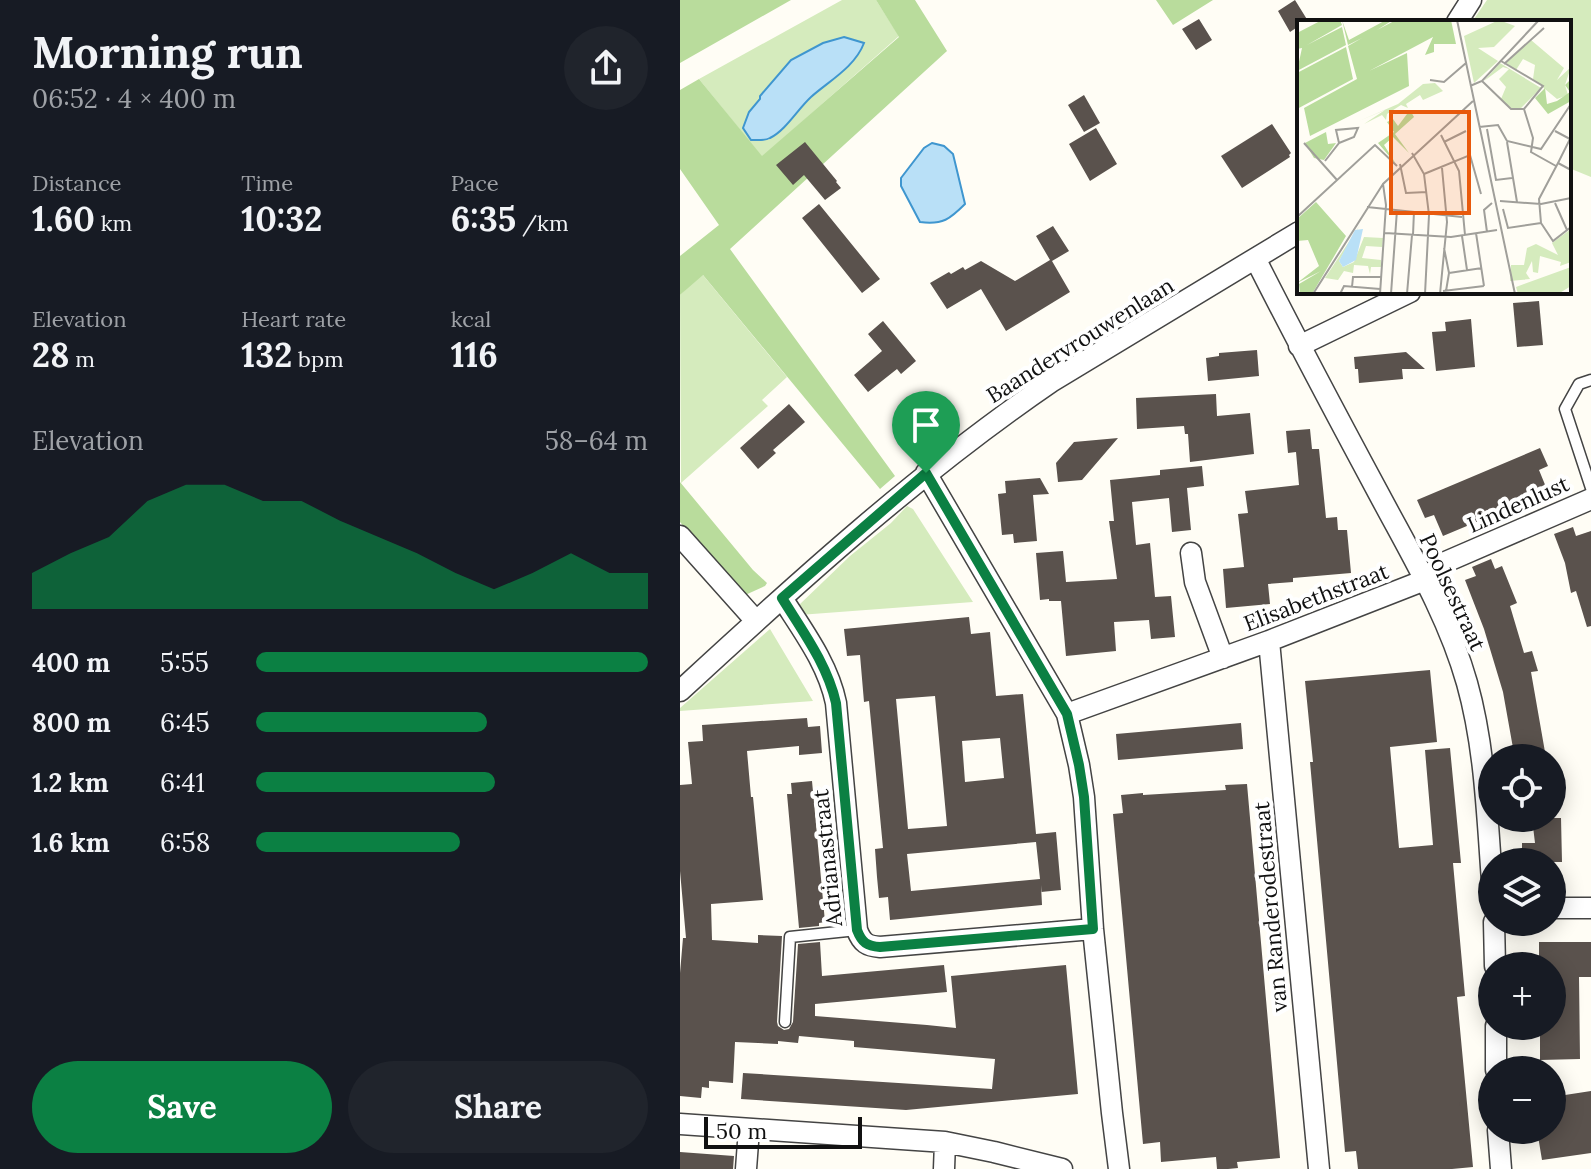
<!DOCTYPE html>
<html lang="en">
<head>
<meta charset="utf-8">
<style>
  body { margin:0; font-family:Lora,serif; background:#20242c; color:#f1f3f6; height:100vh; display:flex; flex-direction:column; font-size:30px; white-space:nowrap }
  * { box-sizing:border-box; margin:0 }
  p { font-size:26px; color:#9ea1a6 }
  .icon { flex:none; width:44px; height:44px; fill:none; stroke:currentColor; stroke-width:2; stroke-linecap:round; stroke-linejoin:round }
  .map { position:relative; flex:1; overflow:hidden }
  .side { display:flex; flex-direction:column; background:#171b24; width:680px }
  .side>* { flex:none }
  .buttons { position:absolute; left:798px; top:744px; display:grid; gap:16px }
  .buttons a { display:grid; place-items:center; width:88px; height:88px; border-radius:50%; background:#171b24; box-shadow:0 4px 20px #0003; font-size:40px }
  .scale { position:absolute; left:24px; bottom:20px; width:158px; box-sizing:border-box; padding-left:8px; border:4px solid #111; border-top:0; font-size:22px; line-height:28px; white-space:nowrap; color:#111; -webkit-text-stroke:6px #fff; paint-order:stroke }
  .pin { position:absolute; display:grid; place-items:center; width:68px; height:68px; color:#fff; margin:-82px -34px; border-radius:50% 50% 50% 0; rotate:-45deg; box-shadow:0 0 8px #0007 }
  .pin .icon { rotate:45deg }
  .round { display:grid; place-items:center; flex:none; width:84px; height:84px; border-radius:42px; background:#20242c }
  .summary { display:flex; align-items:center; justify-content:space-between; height:136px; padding:0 32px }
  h1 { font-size:44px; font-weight:700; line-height:60px }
  .stats { display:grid; grid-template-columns:repeat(3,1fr); gap:12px; height:136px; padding:8px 32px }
  .stats div { display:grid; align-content:center }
  .stats b { font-size:34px; font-weight:700 }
  .stats small { font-size:22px; font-weight:400 }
  .stats p { font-size:22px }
  .chart { height:224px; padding:16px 32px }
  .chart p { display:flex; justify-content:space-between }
  .chart svg { width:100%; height:144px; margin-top:8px; fill:#0b8043; opacity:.7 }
  .action { display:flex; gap:16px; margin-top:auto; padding:16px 32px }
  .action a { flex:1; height:92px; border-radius:48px; background:#0b8043; color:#fff; font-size:32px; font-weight:700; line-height:92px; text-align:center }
  .action a+a { background:#20242c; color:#f1f3f6 }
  ul { padding:0 32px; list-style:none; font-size:26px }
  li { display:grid; grid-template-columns:128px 96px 1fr; align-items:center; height:60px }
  li i { height:20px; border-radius:10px; background:#0b8043 }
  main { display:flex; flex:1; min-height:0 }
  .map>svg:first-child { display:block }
</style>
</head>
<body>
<main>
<section class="side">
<div class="summary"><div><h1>Morning run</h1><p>06:52 · 4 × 400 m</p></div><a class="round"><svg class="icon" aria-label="share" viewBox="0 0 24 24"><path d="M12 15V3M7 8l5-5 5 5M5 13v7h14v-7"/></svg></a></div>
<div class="stats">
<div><p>Distance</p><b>1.60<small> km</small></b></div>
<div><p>Time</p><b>10:32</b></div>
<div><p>Pace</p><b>6:35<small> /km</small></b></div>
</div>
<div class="stats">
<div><p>Elevation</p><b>28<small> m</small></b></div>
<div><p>Heart rate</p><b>132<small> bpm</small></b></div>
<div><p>kcal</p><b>116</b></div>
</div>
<div class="chart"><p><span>Elevation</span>58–64 m</p>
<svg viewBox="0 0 160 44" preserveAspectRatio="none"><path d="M0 44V33L10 27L20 22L30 11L40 6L50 6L60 11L70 11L80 17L90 22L100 27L110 33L120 38L130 33L140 27L150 33L160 33V44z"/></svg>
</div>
<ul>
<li><b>400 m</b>5:55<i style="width:100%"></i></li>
<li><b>800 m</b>6:45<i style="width:59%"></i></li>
<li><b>1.2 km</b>6:41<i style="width:61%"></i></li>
<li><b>1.6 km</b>6:58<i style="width:52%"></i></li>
</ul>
<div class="action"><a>Save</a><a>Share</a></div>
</section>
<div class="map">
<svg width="911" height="1169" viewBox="0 0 911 1169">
  <rect width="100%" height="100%" fill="#fffdf5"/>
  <!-- green -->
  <path fill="#d5ebbd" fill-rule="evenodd" d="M162 0H196L219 36 82 157 19 79ZM164 37 183 43 102 128 88 140 69 112 80 99 143 43Z
    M807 0H911V177L889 168V22H792Z
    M22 274 107 377 82 400 88 406 1 483 0 295Z
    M227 506 233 509 293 602 119 615V605L170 556 211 523Z
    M90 629 133 701 0 711V708Z"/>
  <!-- forest -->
  <path fill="#b9dc9c" d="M0 0H111L0 63Z
    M196 0H235L267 51 50 249 215 476 200 489 23 275 0 295V256L39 225 0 169V90L19 79 82 156 219 37Z
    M476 0H533L493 25Z
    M0 482 73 570 87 583 85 586 63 596 0 522Z"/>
  <!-- water -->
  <path fill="#b9e0f7" stroke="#3f96cf" stroke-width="2" d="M164 37 184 43C175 67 149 81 131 97 117 110 106 130 90 138 85 141 77 140 71 140L63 128 69 112 80 99V96L111 60 143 43Z
    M252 143 264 146 273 154 285 204C270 219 263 225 240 222L221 186V178L244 148Z"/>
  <!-- building -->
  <path fill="#5a524d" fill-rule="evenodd" d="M615 0 628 21 619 22V26L610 32 598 11Z
    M519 19 532 40 516 50 502 29Z
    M404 95 420 123 404 132 388 105Z
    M592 124 611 153 609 155 610 157 562 188 541 156Z
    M416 128 437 164 410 181 389 144Z
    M125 142 157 181 156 182 161 188 145 200 124 175 113 185 96 165Z
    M139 204 200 279 182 293 122 218Z
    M373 226 389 251 372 261 390 292 326 331 301 289 267 309 250 283 269 272 271 274 283 267 285 270 301 261 335 281 370 260 356 236Z
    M859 301 863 345 837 347 833 303Z
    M791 319 795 367 756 371 752 332 766 331 765 322Z
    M203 321 236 361 221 374 217 369 188 392 174 375 202 351 188 334Z
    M577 350 579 376 528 381 526 358 539 356V353Z
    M726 352 745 369H722L723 379 679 383 678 369H675L674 357Z
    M536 394 537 416 570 413 574 454 510 462 508 434H505L504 426 457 429 456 398Z
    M109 404 125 422 93 450 96 453 78 469 60 448Z
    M630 429 632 449H639L646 518 657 517 658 530H667L671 573 613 578V582L588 584 590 604 546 608 543 569 564 567 558 514 568 513 565 491 619 485 616 452 608 453 606 431Z
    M438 438 402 480 378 482 376 463 394 442Z
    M860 448 868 466 859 470 868 492 763 536 754 515 745 518 737 500Z
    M522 466 524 486 507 488 511 530 492 532 489 498 452 502 456 545 470 543 475 597 491 596 495 637 471 639 469 620 434 622 436 651 386 656 381 601H369V599L360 600 356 553 383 551 386 582 437 579 429 521H434L430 480 480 475V470Z
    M360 478 369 494 353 495 357 541 334 543 333 534 322 535 318 494 326 493 325 481Z
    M893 527 896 536 911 531V626L907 627 896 591 891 593 885 563 874 534Z
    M811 559 815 569 822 566 837 603 830 606 844 653 852 651 858 671 851 672 865 752 846 756 844 746 833 748 823 692 804 629 785 580 796 576 792 567Z
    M289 617 291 634 310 632 316 696 343 694 356 834 376 832 381 890 361 892V885L362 905 210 920 208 897 199 898 197 877 195 849 203 848 189 701 184 702 180 655 167 656 164 629ZM255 696 267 826 228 829 216 699ZM320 738 324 778 285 782 282 741ZM356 842 360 879 231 891 227 854Z
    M750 670 757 742 710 747 719 848 753 845 745 750 770 748 781 863H773L785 996 777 997 793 1167 772 1169H678L676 1151 665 1152 630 762H633L625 681Z
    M127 718 128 727 140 726 142 753 119 755V746L67 751 71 797H73L83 900 31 904 32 940 78 943V935L102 936 97 1022 98 1026 104 1030 109 1029 113 1022 118 944 140 942 142 976 264 965 267 992 135 1004V1016L247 1025 276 1028 271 976 386 965 398 1094 226 1110 61 1099 63 1073 312 1089 315 1059 174 1047V1041L119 1036 118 1043 98 1041V1044L55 1042 53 1083 29 1081V1088L22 1087 21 1098 0 1096V973L3 938H6L0 871V785L12 784 8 742 23 741 22 725Z
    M561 723 563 749 438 760 436 734Z
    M132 781 145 922 139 923V926L119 928 107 794H112L111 783Z
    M567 784 600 1158 557 1162 558 1168 548 1169H537L536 1157 481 1162 480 1142 463 1144 433 814 443 813 441 795 463 793V795L546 790 545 785Z
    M852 818H881L882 862H842V843H855Z
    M859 942H911V977H899L900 1059 860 1060V1026H872V966H859Z
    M911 1091V1153L862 1160 857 1130H872V1097Z
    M0 1152 54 1156 53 1169H0Z"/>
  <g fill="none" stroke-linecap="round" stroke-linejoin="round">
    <!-- service casing -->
    <g stroke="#444" stroke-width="13">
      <path id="service" d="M911 380 899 384 885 409 911 488
        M105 1022 110 937 177 930"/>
    </g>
    <!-- minor casing -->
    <g stroke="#444" stroke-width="23">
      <path id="minor" d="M777 22 791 0
        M576 260C616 339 658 418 700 496 732 556 768 616 787 683 805 747 807 815 812 881
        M619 346 730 292
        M246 473 387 714 399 765 404 797 413 929 432 1113 439 1169
        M0 536 76 621
        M511 553 515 582 543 658
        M102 598C123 631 148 664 156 703L177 930C182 943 187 946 200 947L413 929
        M589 641 639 1169
        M0 691C118 582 238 473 371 382L619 232
        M387 714 589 641 745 580 761 564 911 499
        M872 908H911
        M814 922 815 966
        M816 1026V1070
        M0 1124 265 1142 314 1152 382 1169
        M818 1130 821 1169
        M66 1169 69 1129
        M264 1169 265 1142"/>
    </g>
    <!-- service -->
    <use href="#service" stroke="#fff" stroke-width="10"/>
    <!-- minor -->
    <use href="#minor" stroke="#fff" stroke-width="20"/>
  </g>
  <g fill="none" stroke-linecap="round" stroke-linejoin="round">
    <!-- route casing -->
    <g stroke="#fff" stroke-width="16">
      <path id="route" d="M246 473 387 714 399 765 404 797 413 929 200 947C187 946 182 943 177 930L156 703C147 664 123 632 102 598Z"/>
    </g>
    <!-- route -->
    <use href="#route" stroke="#0b8043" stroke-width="10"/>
  </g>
  <g text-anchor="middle" stroke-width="8" stroke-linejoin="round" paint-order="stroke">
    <!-- street labels -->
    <g font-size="22" fill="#111" stroke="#fff">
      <text transform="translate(400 340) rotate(-32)" y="8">Baandervrouwenlaan</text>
      <text transform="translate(838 504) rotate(-24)" y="8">Lindenlust</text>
      <text transform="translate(773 592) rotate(65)" y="8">Poolsestraat</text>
      <text transform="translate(636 597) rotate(-21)" y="8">Elisabethstraat</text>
      <text transform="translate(147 858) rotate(-96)" y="8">Adrianastraat</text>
      <text transform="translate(590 907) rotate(-95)" y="8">van Randerodestraat</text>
    </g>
  </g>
  <!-- overview -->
  <g transform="translate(617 20)">
    <rect width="274" height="274" fill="#fffdf5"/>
    <path d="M202 0 218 6 197 27 181 28 201 41 177 63 167 16ZM234 20 267 48 260 60 274 47 268 65 271 75 260 79 236 59 238 45 226 39 219 50 209 43ZM203 43 244 68 224 88 215 89 204 79 209 67 202 59 212 49 206 47 187 61ZM138 63 146 71 126 80 123 75 109 84 111 88 104 85 90 94 89 100 85 95 67 104 88 90 62 101 101 84 126 64ZM63 205 42 241 46 247 57 242 67 217 86 218 85 227 69 226 65 238 84 240V247H74L73 254 71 246 57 245 56 253 47 251 41 260 28 258ZM274 209V242L263 246 264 242 243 236 241 253 236 252 235 241 229 253 233 259 213 261 214 245H227L230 228 239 224 261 235 255 223ZM274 247V266L261 274H221L219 267Z" fill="#d5ebbd"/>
    <path d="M25 0H43L45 5 10 25 45 7 49 25 0 51 5 28 0 29V13ZM45 0 52 20 89 0H96L80 10 99 0H154L159 24H137V32L128 35 136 17 72 51 110 33 112 66 13 116 7 88 60 59 51 26 65 18 51 25ZM49 27 56 59 0 89V53ZM274 59V81L251 94 238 78 248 68 250 84 260 81 273 72 268 65ZM113 90 117 97 98 114 112 133 96 117 87 125 99 144 81 123 97 112 90 102 96 99 101 106ZM29 112 31 124 39 123 27 140 17 138 8 123ZM19 182 49 216 15 274H3L2 264 24 251 0 263 22 246 11 220 0 221V199Z" fill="#b9dc9c"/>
    <path d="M66 209 59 240 46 247 42 241 58 210Z" fill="#b9e0f7"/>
    <path fill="none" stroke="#a09f9a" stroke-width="2" d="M160 0 218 274M207 44 247 8M133 60 147 62 169 43M185 61 214 89H227L246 66 204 41M173 66 185 61 242 0M227 89 236 118 234 132 259 146M182 107 201 105 210 121 244 129 274 84M190 109 199 160 215 158M258 111 273 119 261 143 274 150M144 115 162 151 168 215M147 122 169 111M210 122 220 182M7 123 40 160M115 133 127 154 132 195 128 274M28 141 42 123 39 110 61 108 57 117 42 123M261 143 242 179 244 203 256 221 274 207M103 144 109 173 130 172M127 154 173 135 184 174M203 181 244 184 274 178M258 183 270 210M70 187 165 197M206 189 211 208 244 203M0 197 78 125 100 146M190 212 187 190 195 183M88 213 154 217 200 210M179 213 187 266M116 215 117 191M165 216 170 250M147 228 152 253 149 271M152 253 185 248M55 267 56 257H84M146 271 187 266M16 274 86 164M43 274 47 266 83 269M83 274 89 185 86 164 176 81M94 274 100 190M110 274 115 215M143 274 150 202 145 148"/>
    <path fill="#e8590c" fill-opacity="0.15" stroke="#e8590c" stroke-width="4" d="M94 92H172V193H94Z"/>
    <rect width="274" height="274" fill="none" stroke="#111" stroke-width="4"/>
  </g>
</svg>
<div class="buttons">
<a><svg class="icon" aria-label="locate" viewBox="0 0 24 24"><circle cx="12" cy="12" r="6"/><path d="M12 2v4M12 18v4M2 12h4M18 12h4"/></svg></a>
<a><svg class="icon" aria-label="layers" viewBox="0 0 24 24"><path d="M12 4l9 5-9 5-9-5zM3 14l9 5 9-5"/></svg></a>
<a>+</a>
<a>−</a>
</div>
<div class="scale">50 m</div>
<div class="pin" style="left:246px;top:473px;background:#1e9e55"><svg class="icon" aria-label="arrive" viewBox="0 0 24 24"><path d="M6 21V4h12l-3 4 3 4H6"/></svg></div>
</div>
</main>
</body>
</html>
